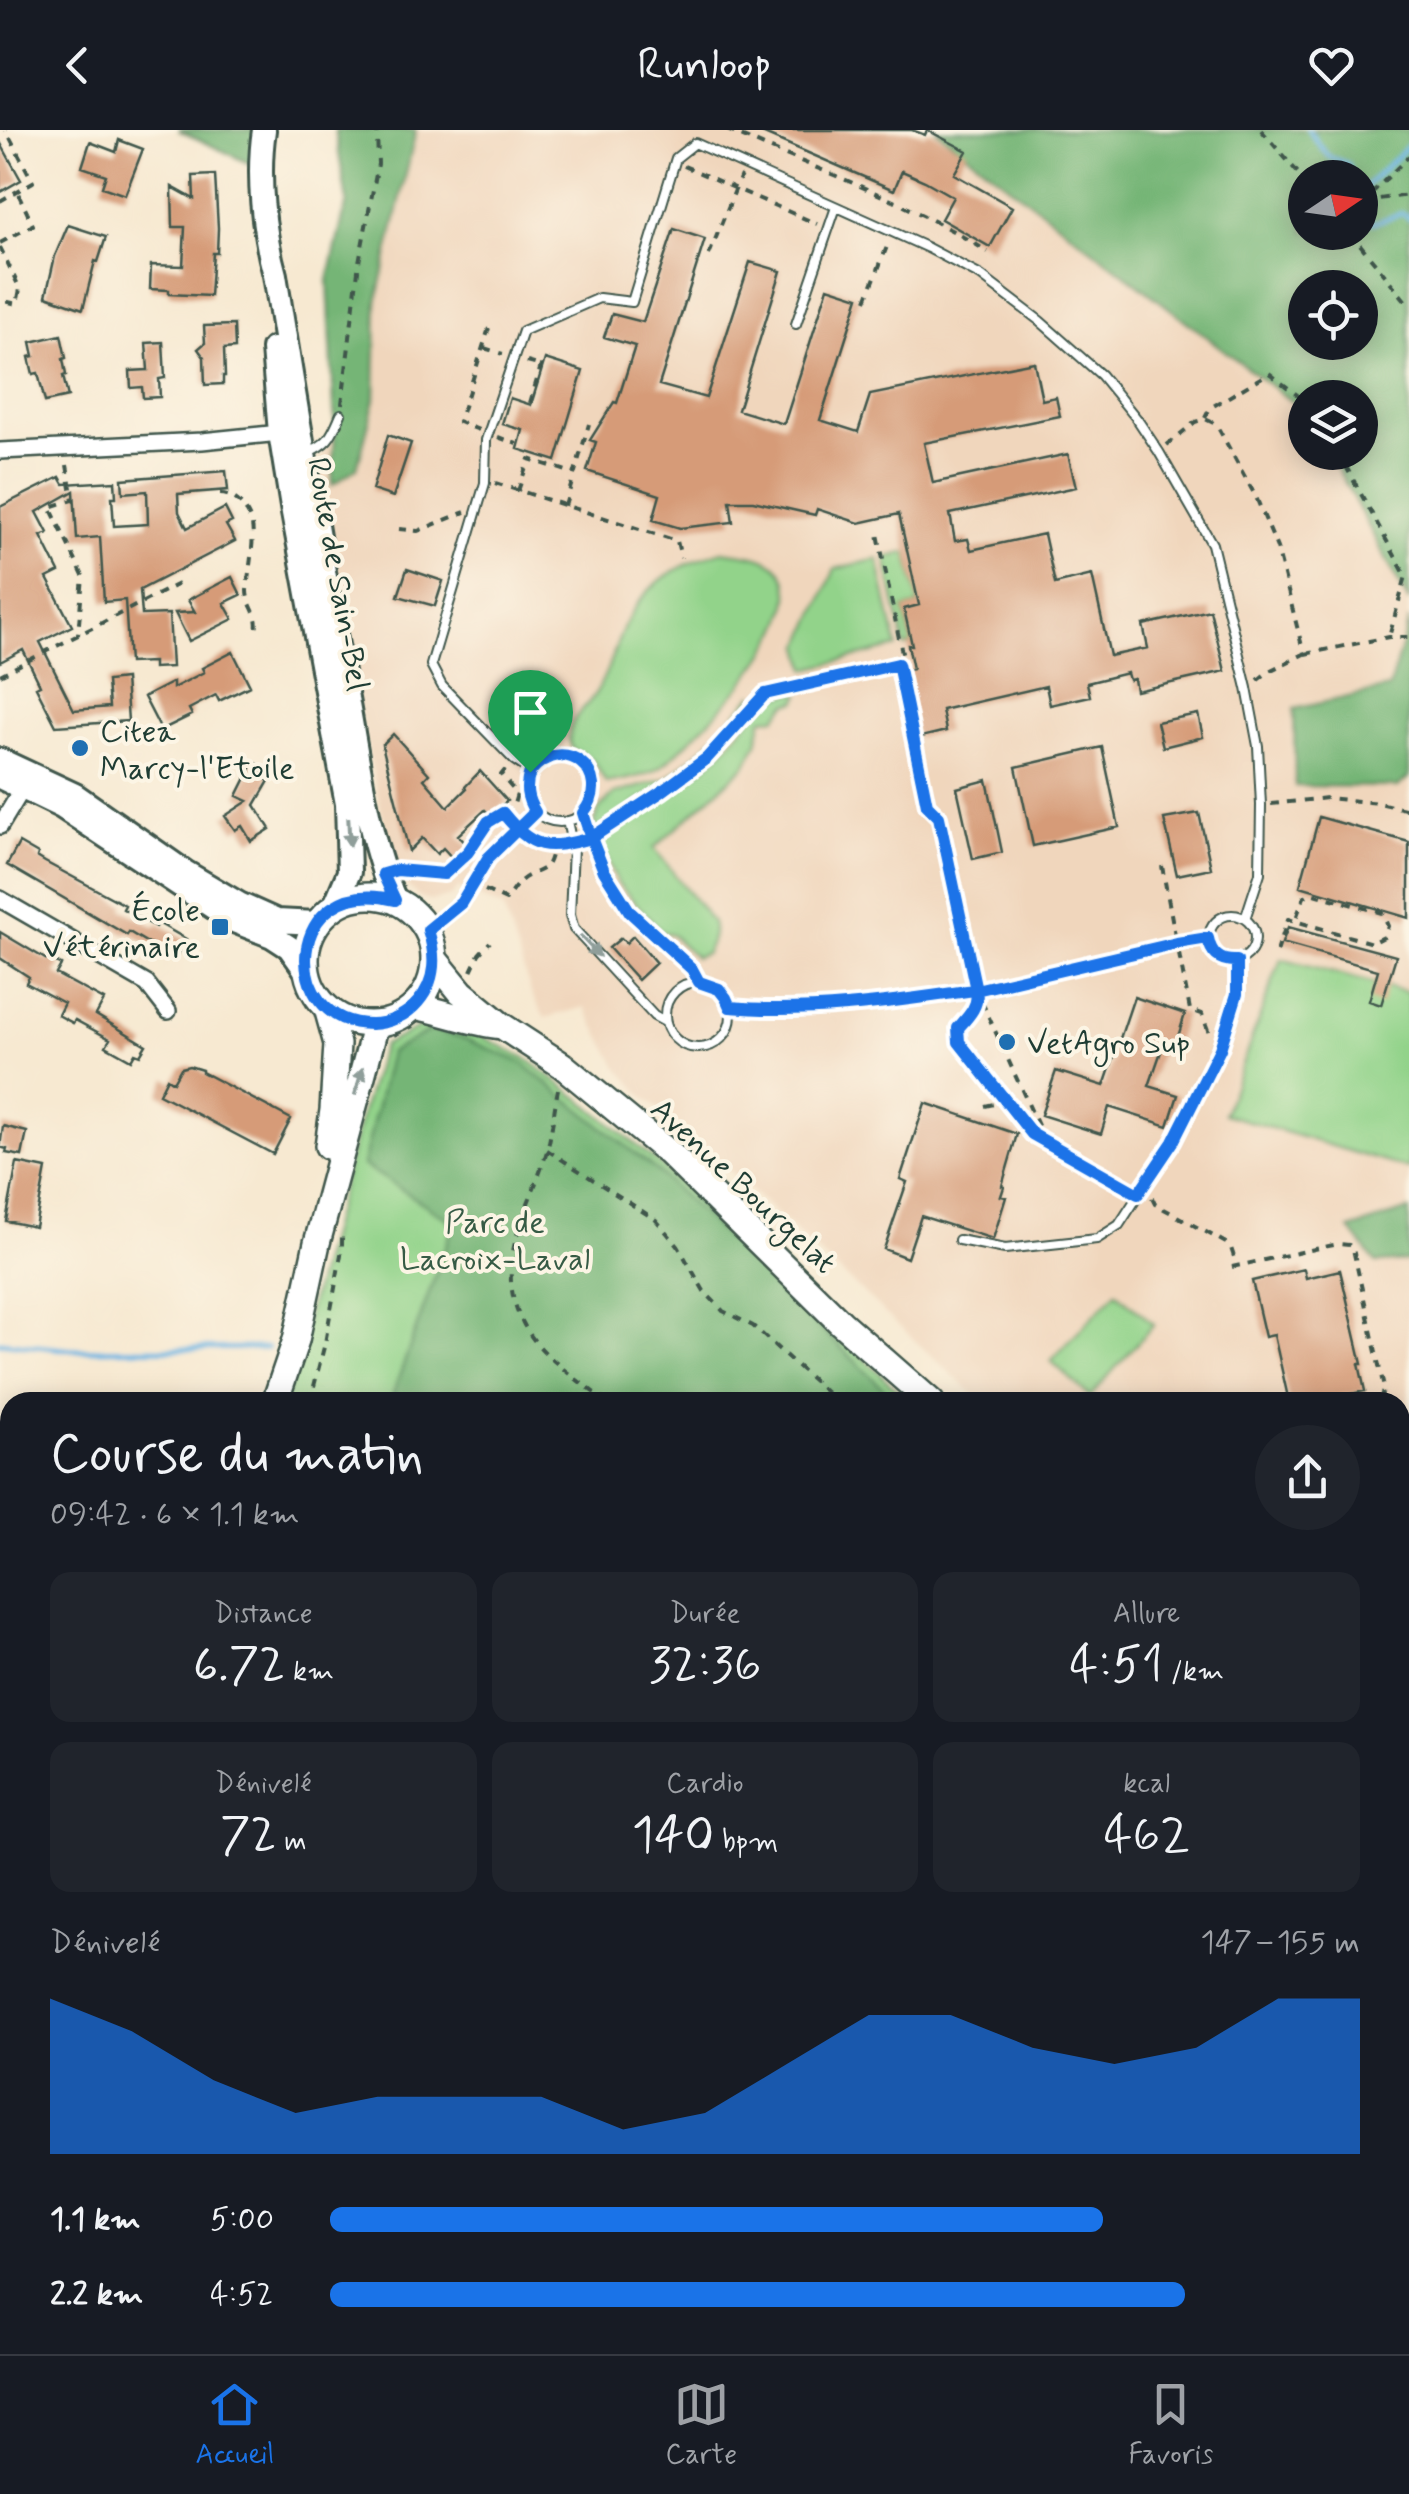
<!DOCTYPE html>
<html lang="fr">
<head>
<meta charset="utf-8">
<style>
  body { margin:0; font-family:Mynerve,sans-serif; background:#20242c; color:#f1f3f6; height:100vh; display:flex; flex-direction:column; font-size:38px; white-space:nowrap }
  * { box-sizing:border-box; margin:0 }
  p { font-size:32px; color:#9ea1a6 }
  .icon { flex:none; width:55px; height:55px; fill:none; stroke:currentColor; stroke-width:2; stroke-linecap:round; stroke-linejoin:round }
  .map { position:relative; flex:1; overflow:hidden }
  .sheet { position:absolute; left:0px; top:1262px; width:1410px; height:962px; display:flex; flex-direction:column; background:#171b24; border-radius:30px 30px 0 0; box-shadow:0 5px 25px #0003 }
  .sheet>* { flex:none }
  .needle { width:65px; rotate:77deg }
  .fabs { position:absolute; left:1288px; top:30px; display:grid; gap:20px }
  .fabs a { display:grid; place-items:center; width:90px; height:90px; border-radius:50%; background:#171b24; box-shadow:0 5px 25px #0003; font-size:50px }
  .pin { position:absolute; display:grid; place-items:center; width:85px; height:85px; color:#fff; margin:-102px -42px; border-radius:50% 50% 50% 0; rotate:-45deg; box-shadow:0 0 10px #0007 }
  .pin .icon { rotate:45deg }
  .round { display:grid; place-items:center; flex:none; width:105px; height:105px; border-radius:52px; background:#20242c }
  .headline { display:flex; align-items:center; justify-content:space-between; height:170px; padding:0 50px }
  h1 { font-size:55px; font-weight:600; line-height:75px }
  .metrics { display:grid; grid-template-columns:repeat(3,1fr); gap:15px; height:170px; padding:10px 50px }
  .metrics div { display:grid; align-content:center; border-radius:20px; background:#20242c; text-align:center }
  .metrics b { font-size:50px; font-weight:600 }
  .metrics small { font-size:28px; font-weight:400 }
  .metrics p { font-size:28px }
  .chart { height:280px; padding:20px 50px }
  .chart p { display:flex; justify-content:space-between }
  .chart svg { width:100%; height:180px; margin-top:10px; fill:#1a73e8; opacity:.7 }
  ul { padding:0 50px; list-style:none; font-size:32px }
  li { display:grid; grid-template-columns:160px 120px 1fr; align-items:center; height:75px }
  li i { height:25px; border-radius:12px; background:#1a73e8 }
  header { display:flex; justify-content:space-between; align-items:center; height:130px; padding:0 50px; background:#171b24; font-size:45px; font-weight:600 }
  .dock { display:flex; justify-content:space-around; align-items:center; height:140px; border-top:2px solid #363941; background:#171b24; font-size:28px; color:#9ea1a6 }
  .dock a { display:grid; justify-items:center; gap:5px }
  .dock .on { color:#1a73e8 }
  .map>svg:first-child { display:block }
</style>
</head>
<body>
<header><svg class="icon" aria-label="back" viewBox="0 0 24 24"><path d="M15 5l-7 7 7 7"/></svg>Runloop<svg class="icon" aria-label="heart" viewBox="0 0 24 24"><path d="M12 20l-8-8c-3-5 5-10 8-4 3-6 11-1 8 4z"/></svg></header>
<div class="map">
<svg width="1409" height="2224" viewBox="0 0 1409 2224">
  <rect width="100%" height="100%" fill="#fcf5e5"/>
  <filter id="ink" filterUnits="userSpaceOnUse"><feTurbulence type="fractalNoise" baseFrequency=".01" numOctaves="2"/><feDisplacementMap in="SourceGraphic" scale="20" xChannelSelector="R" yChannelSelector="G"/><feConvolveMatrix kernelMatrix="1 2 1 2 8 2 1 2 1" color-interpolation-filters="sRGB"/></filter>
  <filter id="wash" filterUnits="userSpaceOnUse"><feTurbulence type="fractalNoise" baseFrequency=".0048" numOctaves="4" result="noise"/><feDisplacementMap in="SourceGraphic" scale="40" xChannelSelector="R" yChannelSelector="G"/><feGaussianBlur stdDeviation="2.25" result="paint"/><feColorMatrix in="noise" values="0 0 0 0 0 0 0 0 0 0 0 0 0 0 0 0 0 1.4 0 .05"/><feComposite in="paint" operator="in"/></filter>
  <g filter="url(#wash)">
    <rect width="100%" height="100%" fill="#f7e9d1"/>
    <!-- built -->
    <path fill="#f0d6bc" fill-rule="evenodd" d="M377 0H1261L1305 102H1360L1409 99V1801L1400 1796V1272H982L707 1020 643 966 618 937 585 877 545 888 532 865 503 778 458 758 451 766 431 771 418 766 399 748 386 702 320 403 315 346 341 284ZM1305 158H1360V212H1305ZM1305 268H1360V322H1305Z
      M0 1527 10 1530V1656L0 1665Z"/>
    <!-- green -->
    <path fill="#92d38a" stroke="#58885f" stroke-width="2.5" d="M722 421C741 424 766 424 780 440 816 483 722 579 693 607 681 618 667 635 652 642 639 648 622 650 607 653 600 646 599 635 590 628 581 621 570 623 569 609 569 587 584 581 595 564 609 542 615 515 626 493 648 450 679 435 722 421Z
      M907 422 919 475 904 479 912 515 904 516 886 428Z
      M878 429 897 517 807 539 801 516 835 439Z
      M797 562 800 565 797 571 787 574 776 587 763 588 757 613 745 636 654 718 712 792C715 804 712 811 706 823L695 827 671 804 662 802 618 754 599 711 700 641 725 618 767 569Z
      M753 565 755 568C706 629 659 659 595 701L594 691 599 679 614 664 666 649 704 618Z
      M1281 829 1409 863V1039L1224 984Z
      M433 891 464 898 524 927 588 975 658 1033 910 1272H284L364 975 383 915Z
      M1116 1162 1154 1194 1090 1267 1051 1231Z
      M1400 1859 1409 1865V2224H0V1971L10 1962V2215H1400Z"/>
    <!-- forest -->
    <path fill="#75b576" stroke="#4a7955" stroke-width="2.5" fill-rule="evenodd" d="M178 0H255L253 35Z
      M335 0H416L377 172 375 269 357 338 332 355 335 300 328 150 347 71Z
      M936 0H1409V472L1329 323 1360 322V268H1305V282ZM1305 48H1360V102H1305ZM1305 158H1360V212H1305Z
      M1409 490V647L1398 657 1295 656 1294 579 1389 558Z
      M431 900 461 907 521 932 656 1040 898 1272H390L454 1093 363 1035 390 922Z
      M1409 1080V1131L1376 1133 1350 1099Z
      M1400 1872 1409 1878V2224H766L765 2219 760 2215H1400Z"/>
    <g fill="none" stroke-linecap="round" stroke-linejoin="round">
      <!-- stream -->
      <path stroke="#69b3e2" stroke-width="5" d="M1308 0 1329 27 1348 34 1353 48
        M1360 62 1409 15
        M1360 82 1368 92H1376L1402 83 1409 88
        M0 1212 73 1220 268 1218
        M1233 2215 1238 2224"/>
    </g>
    <g id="blocks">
      <!-- building -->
      <path fill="#d69b78" d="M755 0H912L925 5 927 0 967 21 954 44 1012 77 990 117 941 89 953 67 925 51 902 41 894 60Z
        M119 10 143 19 125 65 102 57 106 45 82 37 90 12 116 22Z
        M0 12 21 50 0 62Z
        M215 45 218 98 217 123H213L210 166 169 164V160L150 159 151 135 183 136 185 97H173L172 57 194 69 193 46Z
        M68 95 106 107 98 132 95 131 83 179 46 166 55 126Z
        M674 99 705 109 659 255 706 268 750 132 781 141 738 280 784 294 828 157 859 167 820 290 858 302 870 265 1034 232 1042 270 1056 267 1060 286 924 313 933 353 1068 324 1076 357 950 384 955 411 968 409 971 420 1044 404 1055 454 1092 445 1110 526 1148 518 1143 495 1210 480 1225 541 1136 561 1134 549 1129 550 1127 543 1087 553 1090 566 1050 575 1046 556 942 580 946 601 917 608 902 541 913 539 908 515H912L904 479 919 475 899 384 859 393 817 379 815 385 753 371H730L733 392 680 398 653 390 660 365 587 341 596 312 590 310 614 272 617 273 635 216 604 207 612 184 643 192Z
        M234 195 235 218 224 219 225 246H223V254L205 255 204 227 198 219 205 213 204 196Z
        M61 205 66 228 63 229 66 245 63 246 68 267 45 272 38 243 33 244 29 227 34 226 31 212Z
        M163 212 165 248 159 249 160 267 143 268 142 257 131 258 130 241 148 240 146 213Z
        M545 229 583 241 556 331 518 319 523 300 502 294 510 268 531 275Z
        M388 305 411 313 393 367 372 360Z
        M226 341 228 360 178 364 179 382 187 398 225 378 232 392 226 395 235 411 140 460 142 485 169 484 172 537 153 538V532L129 533 125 470 104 472 100 407 77 409 74 361 37 382 48 403 41 406 59 442 47 448 72 496 40 512 74 580 109 577 107 551 125 549 128 591 56 596 36 557 40 555 23 520 0 532V377L60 347 64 354 115 351 116 367H112L114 396 148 394 147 361 123 363 122 349Z
        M407 439 443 451 435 476 398 466Z
        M232 447 241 465 224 473 233 489 189 511 175 483 195 482 188 470Z
        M233 522 250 556 219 571 216 565 189 579 192 585 161 600 144 567 173 552V558L204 542 202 538Z
        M1198 584 1203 607 1163 617 1157 592Z
        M393 604 429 644 424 649 448 677 466 659 465 657 480 641 507 671 491 686 485 680 458 705 470 718 456 732 443 718 437 724 422 708 409 721 382 615Z
        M1102 617 1119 697 1033 716 1016 637Z
        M254 632 271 641 267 650 269 651 255 675 270 699 251 711 242 696 235 700 225 686 248 671 237 666Z
        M987 650 1002 722 973 729 957 658Z
        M1199 683 1211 738 1177 745 1164 689Z
        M1319 687 1409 712V788L1300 756Z
        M19 713 38 724 37 727 45 732 125 775 123 779 156 797 158 793 186 809 176 827 167 822 166 824 129 802 127 805 7 735Z
        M1288 797 1396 826 1381 875 1369 871 1378 840 1282 813Z
        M0 802 47 830 49 828 61 835 56 844 104 870 96 885 146 915 140 925 135 923 131 930 106 916 110 909 75 890 73 893 58 885 64 873 26 853 29 847 0 828Z
        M633 806 656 833 638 850 609 818 621 808 626 813Z
        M1134 867 1185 884 1176 913 1165 910 1149 956 1178 965 1168 996 1109 977 1101 1004 1041 985 1056 941 1104 956Z
        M189 936 202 940V942L291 989 273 1024 159 964 167 948 173 952 181 938Z
        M925 973 1017 1004 1002 1056 1004 1057 1001 1066 1006 1067 993 1109 921 1086 907 1128 884 1119 907 1052 900 1049Z
        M3 996 27 1002 22 1026 6 1023 7 1019 0 1017Z
        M17 1033 46 1039 35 1097 6 1091Z
        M1304 1139 1306 1148 1340 1140 1362 1234H1359L1365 1261 1313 1272H1289L1274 1205 1265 1207 1252 1151Z"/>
    </g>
  </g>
  <g filter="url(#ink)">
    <use href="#blocks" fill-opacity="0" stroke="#3f574c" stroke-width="2.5"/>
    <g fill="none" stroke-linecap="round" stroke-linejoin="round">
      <!-- lane casing -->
      <g stroke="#3f574c" stroke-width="12">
        <path id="lane" d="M796 194 836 77
          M306 323C330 313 331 306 341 284
          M526 658a34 34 0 1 1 68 0a34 34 0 1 1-68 0Z
          M530 641 514 630 442 556 431 535 485 353 486 310 523 201 599 168 632 172 676 28 695 13 928 118 981 146 1040 191 1101 245 1137 289 1159 322 1212 414 1247 558 1258 616 1261 675 1260 743 1245 789
          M583 683C591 715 609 759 631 784 652 808 683 823 699 851
          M567 691 573 718 570 785 574 799 654 886 665 892
          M1209 808a23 23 0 1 1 46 0a23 23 0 1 1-46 0Z
          M427 800 461 773 489 728 535 682
          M665 885a33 33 0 1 1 66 0a33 33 0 1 1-66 0Z
          M731 877 760 880 892 872 967 861 1208 807
          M959 1110 1005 1119 1097 1109 1119 1095 1173 1012 1220 919 1237 864V831"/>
      </g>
      <!-- street casing -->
      <g stroke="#3f574c" stroke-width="20">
        <path id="street" d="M0 321 202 311 280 303 285 305
          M0 696 23 658
          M0 769 147 854 168 881"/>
      </g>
      <!-- secondary casing -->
      <g stroke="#3f574c" stroke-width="28">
        <path id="secondary" d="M264 0C257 46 263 101 275 145 298 287 320 428 347 569 359 633 368 711 395 770
          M273 219 280 303 293 383 347 674 349 742 335 775
          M0 630 75 665 185 742 239 774 277 791 316 793
          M0 647 62 677 234 791 272 806 289 817 306 841"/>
      </g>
      <!-- primary casing -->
      <g stroke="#3f574c" stroke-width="30">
        <path id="primary" d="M306 830a64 64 0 1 1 128 0a64 64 0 1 1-128 0Z
          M435 830 461 862 502 896 562 935 669 1023 841 1193 931 1272
          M415 876C445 882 472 893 502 896
          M327 878 337 914 333 980 328 1016
          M275 1272 296 1210 317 1113 376 894
          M0 1682 10 1672
          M0 1709 10 1700
          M1400 1844 1409 1849"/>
      </g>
      <!-- path -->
      <path stroke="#3f574c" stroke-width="4" stroke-dasharray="8 8" stroke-linecap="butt" d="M727 0C815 39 907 70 988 122
        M1261 0 1305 51
        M684 36 817 94
        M0 71 33 52 6 0
        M1364 71 1409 65
        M1360 75 1409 26
        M1350 102 1409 175
        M0 113 33 95 17 61
        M0 117 20 159 17 174 0 170
        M709 125 741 45
        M866 170 888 114
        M484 218 503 224
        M527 232 541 236
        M530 273 543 229
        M342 274 359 132 378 34 377 0
        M1205 288 1210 278 1269 243 1305 271
        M479 300 459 292 489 198
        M498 307 517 314
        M1167 315 1195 292 1205 289 1216 294 1256 367 1277 418 1304 524 1269 541 1258 550
        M1338 322 1406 446 1389 507
        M67 335 73 370 50 377 83 446 78 505
        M495 353 677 411 681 428
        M518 361 529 329 573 343
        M220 364C236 364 248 379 252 395 255 411 248 443 247 461 247 475 260 485 256 500
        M565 376 589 294
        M399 399 418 401 465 382
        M1305 524 1389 507H1409
        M899 536 927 675 939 687 973 845
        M0 545 178 454
        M521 621 562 574 570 580
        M505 640 501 645 517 664 514 674 503 683 509 690
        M1271 674 1327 668 1379 673 1409 680
        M601 702 661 662 707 627 765 563 904 533 877 399
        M526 708 553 718 560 716
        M1162 736 1175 805
        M406 740 444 744 469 722 488 692 503 683
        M485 760 506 770C512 761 518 751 528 746 547 736 547 741 553 718
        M1277 822 1288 789 1372 813 1384 807 1388 796 1382 783 1311 763 1304 767 1295 791
        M1179 824 1190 880 1202 884 1211 908
        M471 841 479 824 490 812
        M298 859 308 877
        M978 870 970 885 959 898V912L1007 971
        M982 872 1045 1011
        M394 905 413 896
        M558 959C554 980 552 1001 547 1021 530 1079 491 1133 523 1193 539 1225 579 1251 607 1272
        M985 976 1007 971 1033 1004 1130 1059
        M547 1020 656 1090 678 1116 704 1161 723 1181 753 1196 837 1272
        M1152 1068 1155 1074 1164 1079 1226 1113 1231 1118 1237 1136
        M1232 1137 1338 1114 1349 1115 1353 1119 1384 1258 1379 1272
        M310 1272 325 1213 342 1119V1106
        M0 1328 10 1332
        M0 1914 10 1925
        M1400 1921 1409 1934
        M1400 1979 1409 1977
        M1400 2211 1409 2215
        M64 2215 73 2224
        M754 2215 755 2224"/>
      <!-- lane -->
      <use href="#lane" stroke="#fff" stroke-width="8"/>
      <!-- street -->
      <use href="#street" stroke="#fff" stroke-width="15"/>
      <!-- secondary -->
      <use href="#secondary" stroke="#fff" stroke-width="22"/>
      <!-- primary -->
      <use href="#primary" stroke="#fff" stroke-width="25"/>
    </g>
    <!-- one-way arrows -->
    <defs><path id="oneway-solid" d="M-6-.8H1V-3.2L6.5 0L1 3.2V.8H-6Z" transform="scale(2.5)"/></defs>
    <g fill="#8f9e9a">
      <use href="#oneway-solid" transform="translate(349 702) rotate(87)"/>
      <use href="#oneway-solid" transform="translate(590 816) rotate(47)"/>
      <use href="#oneway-solid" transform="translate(359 951) rotate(-74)"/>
    </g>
  </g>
  <g fill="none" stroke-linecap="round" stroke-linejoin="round" filter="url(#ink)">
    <!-- route casing -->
    <g stroke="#fff" stroke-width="20">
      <path id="route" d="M530 642C525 657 526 668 535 682L488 728 461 773 428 800C436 825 437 850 418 872 407 885 389 894 371 894 277 894 285 742 395 770L383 744 397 740 444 744 468 722 488 692 503 683C533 720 546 720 591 708L604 741 630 782 692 839 699 852 719 859 726 868 730 877C806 884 892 872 967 861L976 860 1177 813 1208 808C1211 824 1220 832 1237 831V864L1220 919 1173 1012 1138 1064 1032 1004 959 912 958 898C968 887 980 875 976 860L939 687 927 675 898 534 765 564 707 628 661 662 591 708 583 683C615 644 563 601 530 642"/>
    </g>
    <!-- route -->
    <use href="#route" stroke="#1a73e8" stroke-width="12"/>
  </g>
  <!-- markers -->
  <g fill="#1f6fb2" stroke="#fcf5e5" stroke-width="4">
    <circle cx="80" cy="618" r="10"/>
    <rect x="210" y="787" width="20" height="20" rx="5"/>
    <circle cx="1007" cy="912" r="10"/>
  </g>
  <g text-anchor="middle" stroke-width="8" stroke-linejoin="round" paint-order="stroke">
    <!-- street labels -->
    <g font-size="32" fill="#1f3d34" stroke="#fcf5e5">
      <text transform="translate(339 444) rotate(80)" y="11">Route de Sain-Bel</text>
      <text transform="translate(744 1055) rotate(43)" y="11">Avenue Bourgelat</text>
    </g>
    <!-- poi labels -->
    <g font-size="32" fill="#1f3d34" stroke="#fcf5e5" text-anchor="start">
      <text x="100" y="611">Citea<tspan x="100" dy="37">Marcy-l'Etoile</tspan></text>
      <text x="200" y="790" text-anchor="end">École<tspan x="200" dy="37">Vétérinaire</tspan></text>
      <text x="1027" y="923">VetAgro Sup</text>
    </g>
    <!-- park labels -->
    <g font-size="32" fill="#365b45" stroke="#fcf5e5">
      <text x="495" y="1102">Parc de<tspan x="495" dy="37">Lacroix-Laval</tspan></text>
    </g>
  </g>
</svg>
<div class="fabs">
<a><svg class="needle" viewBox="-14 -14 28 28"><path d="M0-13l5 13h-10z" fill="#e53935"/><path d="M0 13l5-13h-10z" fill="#9ea1a6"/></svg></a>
<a><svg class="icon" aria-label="locate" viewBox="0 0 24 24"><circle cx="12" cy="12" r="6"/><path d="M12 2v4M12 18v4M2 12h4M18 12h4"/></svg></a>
<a><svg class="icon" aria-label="layers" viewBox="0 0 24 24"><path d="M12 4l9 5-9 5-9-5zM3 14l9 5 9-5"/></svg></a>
</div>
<div class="pin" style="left:530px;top:642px;background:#1e9e55"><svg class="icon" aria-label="arrive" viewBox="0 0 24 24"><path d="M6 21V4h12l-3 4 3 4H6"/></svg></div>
<section class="sheet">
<div class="headline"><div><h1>Course du matin</h1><p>09:42 · 6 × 1.1 km</p></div><a class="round"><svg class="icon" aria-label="share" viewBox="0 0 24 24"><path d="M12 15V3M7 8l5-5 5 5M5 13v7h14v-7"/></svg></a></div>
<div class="metrics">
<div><p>Distance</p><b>6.72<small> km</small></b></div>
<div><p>Durée</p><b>32:36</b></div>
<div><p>Allure</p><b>4:51<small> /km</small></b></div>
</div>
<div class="metrics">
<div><p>Dénivelé</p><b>72<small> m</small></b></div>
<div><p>Cardio</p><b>140<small> bpm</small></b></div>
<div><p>kcal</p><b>462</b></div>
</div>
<div class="chart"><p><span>Dénivelé</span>147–155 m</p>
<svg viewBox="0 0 160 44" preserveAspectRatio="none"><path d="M0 44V6L10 14L20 26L30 34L40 30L50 30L60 30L70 38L80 34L90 22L100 10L110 10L120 18L130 22L140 18L150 6L160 6V44z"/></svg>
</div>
<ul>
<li><b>1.1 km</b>5:00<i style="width:75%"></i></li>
<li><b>2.2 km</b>4:52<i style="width:83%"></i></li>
</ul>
</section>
</div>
<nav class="dock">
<a class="on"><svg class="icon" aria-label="home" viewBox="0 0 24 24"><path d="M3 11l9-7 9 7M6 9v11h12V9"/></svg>Accueil</a>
<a><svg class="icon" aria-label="map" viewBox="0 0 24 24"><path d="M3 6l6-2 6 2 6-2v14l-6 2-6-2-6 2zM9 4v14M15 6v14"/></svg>Carte</a>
<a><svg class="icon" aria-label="saved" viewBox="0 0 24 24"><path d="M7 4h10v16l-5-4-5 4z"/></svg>Favoris</a>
</nav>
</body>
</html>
